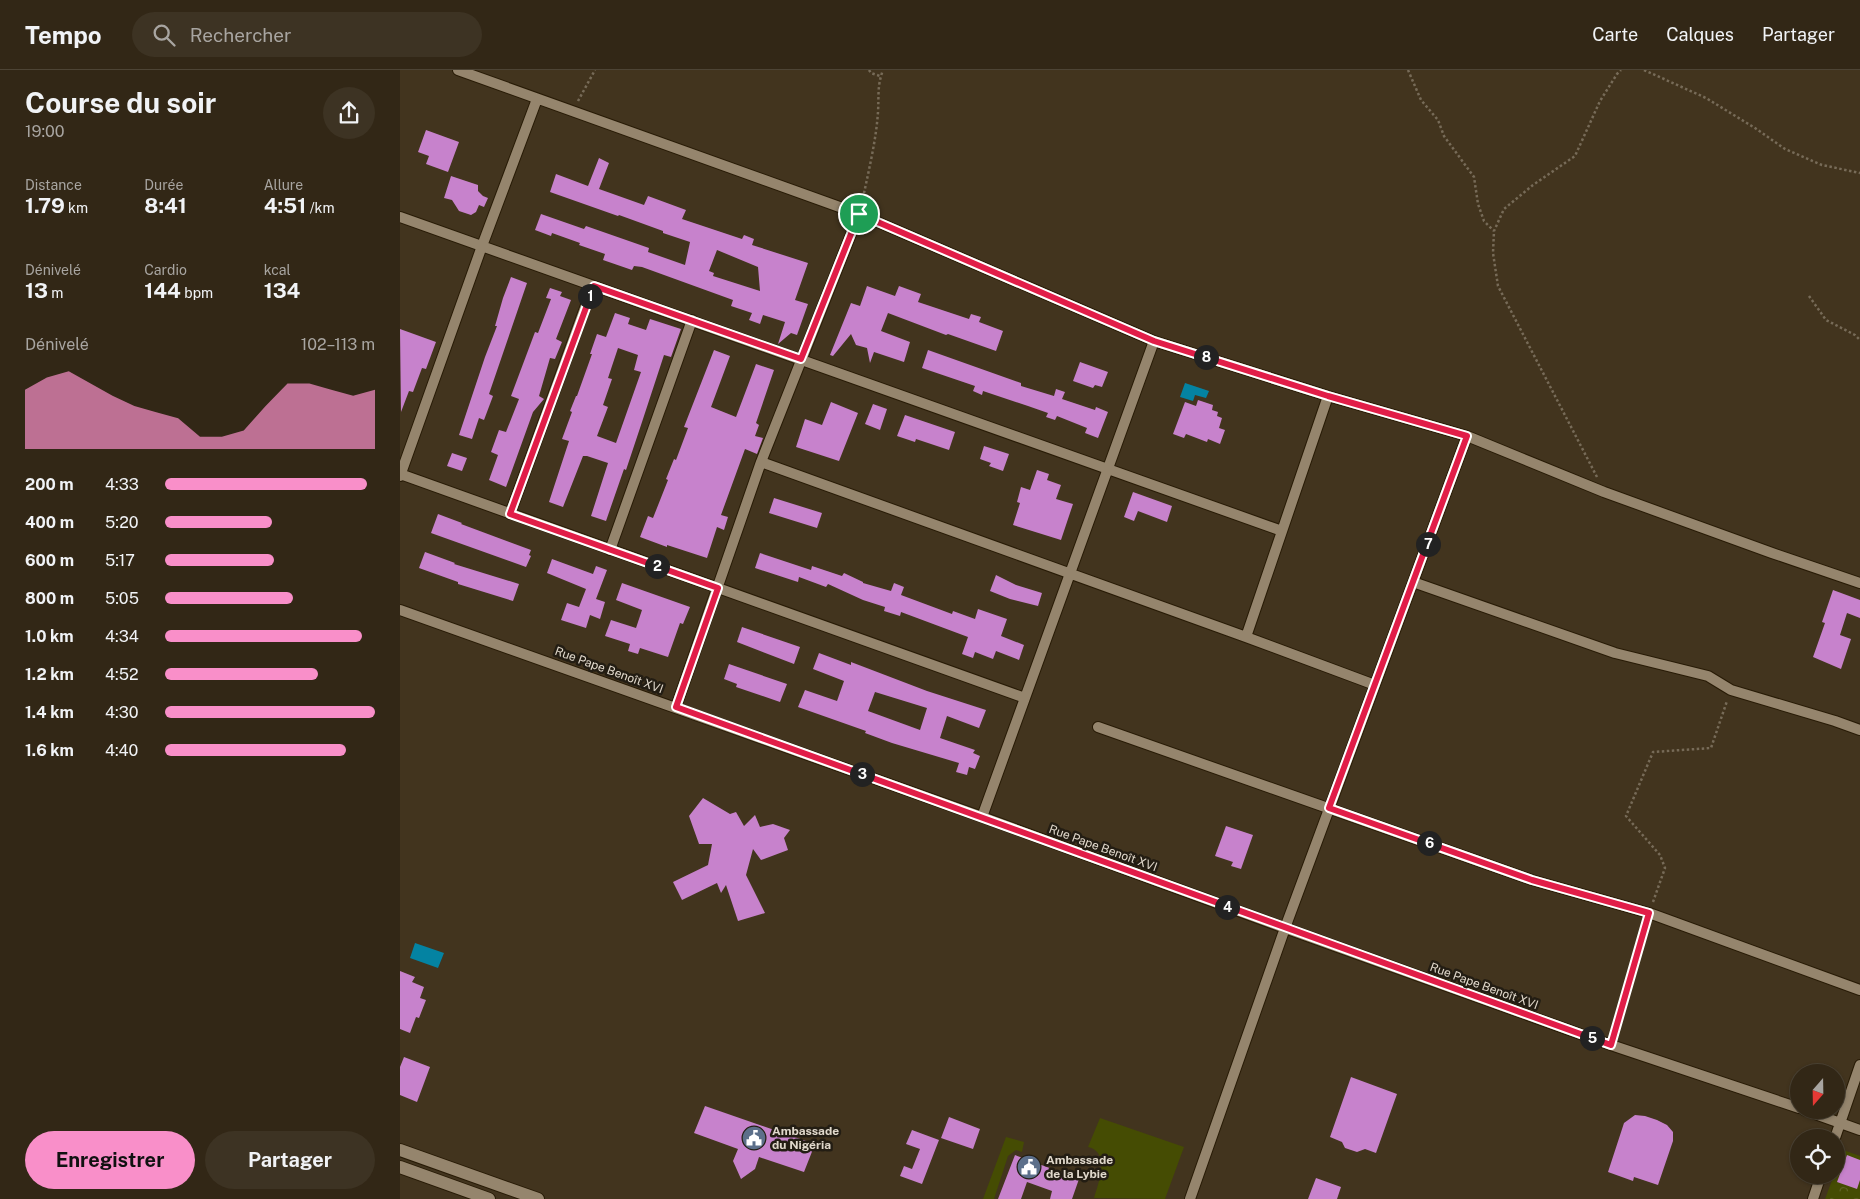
<!DOCTYPE html>
<html lang="fr">
<head>
<meta charset="utf-8">
<style>
  body { margin:0; font-family:"Public Sans",sans-serif; background:#3d3323; color:#f1f3f6; height:100vh; display:flex; flex-direction:column; font-size:19px; white-space:nowrap }
  * { box-sizing:border-box; margin:0 }
  p { font-size:16px; color:#a8a5a1 }
  .icon { flex:none; width:28px; height:28px; fill:none; stroke:currentColor; stroke-width:2; stroke-linecap:round; stroke-linejoin:round }
  .map { position:relative; flex:1; overflow:hidden }
  .sheet { display:flex; flex-direction:column; background:#322716; width:400px }
  .sheet>* { flex:none }
  .needle { width:32px; rotate:200deg }
  .fabs { position:absolute; left:1390px; top:994px; display:grid; gap:10px }
  .fabs a { display:grid; place-items:center; width:55px; height:55px; border-radius:50%; background:#322716; box-shadow:0 1px 4px #0004,0 0 0 1px #4d4435; font-size:25px }
  .pin { position:absolute; display:grid; place-items:center; width:42px; height:42px; color:#fff; margin:-21px; border:2px solid #fff; border-radius:50%; box-shadow:0 1px 5px #0007 }
  .km { position:absolute; width:25px; height:25px; margin:-12px; border-radius:50%; background:#222; color:#fff; font-size:14px; line-height:25px; text-align:center }
  .round { display:grid; place-items:center; flex:none; width:52px; height:52px; border-radius:26px; background:#3d3323 }
  .overview { display:flex; align-items:center; justify-content:space-between; height:85px; padding:0 25px }
  h1 { font-size:28px; font-weight:700; line-height:38px }
  .stats { display:grid; grid-template-columns:repeat(3,1fr); gap:8px; height:85px; padding:5px 25px }
  .stats div { display:grid; align-content:center }
  .stats b { font-size:21px; font-weight:700 }
  .stats small { font-size:14px; font-weight:400 }
  .stats p { font-size:14px }
  .chart { height:140px; padding:10px 25px }
  .chart p { display:flex; justify-content:space-between }
  .chart svg { width:100%; height:90px; margin-top:5px; fill:#f98fc9; opacity:.7 }
  .primary-button { display:flex; gap:10px; margin-top:auto; padding:10px 25px }
  .primary-button a { flex:1; height:58px; border-radius:30px; background:#f98fc9; color:#111; font-size:20px; font-weight:700; line-height:58px; text-align:center }
  .primary-button a+a { background:#3d3323; color:#f1f3f6 }
  ul { padding:0 25px; list-style:none; font-size:16px }
  li { display:grid; grid-template-columns:80px 60px 1fr; align-items:center; height:38px }
  li i { height:12px; border-radius:6px; background:#f98fc9 }
  header { display:flex; align-items:center; gap:30px; box-sizing:border-box; height:70px; padding:0 25px; background:#322716; border-bottom:1px solid #4d4435 }
  header strong { font-size:24px }
  nav { display:flex; gap:28px; margin-inline-start:auto; font-size:18px }
  .search { width:350px; height:45px; background:#3d3323; display:flex; align-items:center; gap:12px; box-sizing:border-box; padding:0 18px; border-radius:28px; color:#a8a5a1; font-size:19px }
  main { display:flex; flex:1; min-height:0 }
  .map>svg:first-child { display:block }
</style>
</head>
<body>
<header>
<strong>Tempo</strong>
<div class="search"><svg class="icon" aria-label="search" viewBox="0 0 24 24"><circle cx="10" cy="10" r="6"/><path d="M15 15l6 6"/></svg>Rechercher</div>
<nav><a>Carte</a><a>Calques</a><a>Partager</a></nav>
</header>
<main>
<section class="sheet">
<div class="overview"><div><h1>Course du soir</h1><p>19:00</p></div><a class="round"><svg class="icon" aria-label="share" viewBox="0 0 24 24"><path d="M12 15V3M7 8l5-5 5 5M5 13v7h14v-7"/></svg></a></div>
<div class="stats">
<div><p>Distance</p><b>1.79<small> km</small></b></div>
<div><p>Durée</p><b>8:41</b></div>
<div><p>Allure</p><b>4:51<small> /km</small></b></div>
</div>
<div class="stats">
<div><p>Dénivelé</p><b>13<small> m</small></b></div>
<div><p>Cardio</p><b>144<small> bpm</small></b></div>
<div><p>kcal</p><b>134</b></div>
</div>
<div class="chart"><p><span>Dénivelé</span>102–113 m</p>
<svg viewBox="0 0 160 44" preserveAspectRatio="none"><path d="M0 44V15L10 9L20 6L30 12L40 18L50 23L60 26L70 29L80 38L90 38L100 35L110 23L120 12L130 12L140 15L150 18L160 15V44z"/></svg>
</div>
<ul>
<li><b>200 m</b>4:33<i style="width:96%"></i></li>
<li><b>400 m</b>5:20<i style="width:51%"></i></li>
<li><b>600 m</b>5:17<i style="width:52%"></i></li>
<li><b>800 m</b>5:05<i style="width:61%"></i></li>
<li><b>1.0 km</b>4:34<i style="width:94%"></i></li>
<li><b>1.2 km</b>4:52<i style="width:73%"></i></li>
<li><b>1.4 km</b>4:30<i style="width:100%"></i></li>
<li><b>1.6 km</b>4:40<i style="width:86%"></i></li>
</ul>
<div class="primary-button"><a>Enregistrer</a><a>Partager</a></div>
</section>
<div class="map">
<svg width="1460" height="1129" viewBox="0 0 1460 1129">
  <defs>
    <pattern id="forest-crowns" width="20" height="18" patternUnits="userSpaceOnUse" patternTransform="scale(1.25)"><rect width="20" height="18" fill="#454c03"/><path d="M2 6a3 3 0 1 1 6 0M12 15a3 3 0 1 1 6 0" fill="none" stroke="#606526"/></pattern>
  </defs>
  <rect width="100%" height="100%" fill="#42341e"/>
  <!-- green -->
  <path fill="#454c03" d="M700 1048 784 1077 765 1129 694 1128C698 1114 711 1082 688 1077Z
    M606 1067 624 1072 622 1082 616 1080 608 1086 594 1129H583Z
    M1443 1080 1460 1086V1129H1425L1434 1105H1436V1098Z"/>
  <!-- forest -->
  <path fill="url(#forest-crowns)" d="M1435 1114 1458 1122 1460 1118V1129H1430Z"/>
  <!-- water -->
  <path fill="#0483a2" d="M785 313 809 321 806 328 795 325 793 331 780 327Z
    M15 873 44 883 38 898 10 888Z"/>
  <!-- building -->
  <path fill="#c782cc" fill-rule="evenodd" d="M26 60 59 72 48 102 26 94 29 86 18 82Z
    M199 88 209 93 199 119 244 135 248 126 286 140 282 149 342 169 344 165 354 169 352 175 408 193 395 230 408 234 397 265 391 263 378 274 385 252 363 245 360 254 349 250 352 243 331 236 333 230 242 197 234 196 232 200 203 190 205 184 179 175 180 173 152 163 151 166 135 160 141 144 184 159 186 156 249 178 248 182 285 195 290 172 263 163V161L219 145 218 146 150 122 156 104 188 116ZM317 180 358 197 360 221 313 206 314 203 309 201Z
    M51 106 78 115V121L83 126 88 128 84 137 79 135 76 142 71 145 59 141 52 130 44 128Z
    M111 207 127 213 89 324 93 326 84 350 79 348 72 369 59 365 85 287 97 256H95L103 228Z
    M467 216 495 226 499 216 521 224 518 232 569 249 571 244 581 247 579 252 603 261 596 281 548 264 546 265 488 243 481 261 510 272 504 292 474 282 470 293 467 278 456 275 451 264 433 286 430 285 451 233 460 236Z
    M150 218 162 222 160 226 171 230 156 269 162 272 155 289 150 288 139 326 144 329 133 342 106 417 89 410 98 385 91 382 99 360 106 362 119 329 111 326 135 262 138 263 151 229 146 228Z
    M215 243 230 248 228 254 246 260 250 249 281 259 271 287 264 285 242 352 226 400 224 399 206 451 191 446 208 393 187 386H183L163 437 149 432 169 371 162 369 172 342 170 341 176 326H177L192 284H190L197 264 206 267ZM218 278 238 285 234 300 241 302 216 373 197 366 208 337 203 335 212 309 208 308Z
    M0 259 36 272 26 299 22 298 13 322 9 321 1 342Z
    M314 280 330 286 311 337 336 347 356 294 374 300 356 353 359 355 355 366 363 368 357 384 345 379 321 445 328 447 324 460 317 457 307 488 267 475V477L240 467 248 446 253 448 268 410 266 409 274 389 276 390 288 358 284 357Z
    M528 280 621 313V316L654 326 656 319 665 322 662 329 695 340 696 337 708 342 698 368 685 363 687 358 657 346 655 350 646 347 648 343 628 336 583 321 582 325 573 321 575 316 522 298Z
    M680 292 708 302 702 317 695 315 693 318 673 311Z
    M798 330 813 335 812 340 818 342 817 346 822 348 819 358 825 360 820 374 808 369 807 372 786 364 784 368 773 364 785 332 796 336Z
    M431 332 458 343 439 391 396 377 405 349 422 355Z
    M473 334 487 339 480 360 465 354Z
    M505 345 555 362 549 380 516 369 515 372 497 366Z
    M584 376 609 384 603 401 589 396 591 393 580 389Z
    M52 383 67 388 62 401 47 396Z
    M637 400 649 404 647 410 661 415 656 429 673 434 661 470 613 455 620 433 617 432 621 417 630 420Z
    M733 422 772 436 767 452 738 441 734 451 724 447Z
    M374 428 422 443 417 458 369 443Z
    M38 444 62 453 61 454 131 480 129 485 131 486 126 497 31 463Z
    M25 482 55 493 54 494 119 514 113 531 58 514V512L19 498Z
    M360 483 411 500 412 496 442 506 444 503 463 512V513L491 521 494 513 504 517 501 525 552 544 553 541 575 549 578 539 607 549 601 566 624 575 619 590 596 581 593 589 575 582 573 588 562 584 568 567 501 542 500 546 484 541 485 537 463 530 428 514 426 517 399 507 398 512 355 498Z
    M152 489 193 504 196 496 207 500 196 529 205 532 200 549 190 545 186 558 161 550 167 533 179 537 186 519 147 503Z
    M596 505 616 515 642 523 638 536 610 529 590 521Z
    M222 513 290 537 283 554 280 553 268 587 240 578 238 584 228 581 230 574 205 566 211 550 236 558 242 540 216 530Z
    M1433 520 1460 530V548L1447 543 1440 565 1451 569 1441 599 1413 587 1425 553 1422 552Z
    M342 557 400 577 394 594 337 572Z
    M419 583 451 595V592L527 621 586 640 579 658 547 646 540 668 575 680 573 683 580 686 575 699 569 697 567 705 556 702 559 693 492 673 465 663 466 661 398 637 405 620 437 631 444 611 413 599ZM475 622 527 638 520 660 468 641Z
    M329 594 387 614 380 632 336 617 337 614 324 609Z
    M303 728 330 744 336 742 344 756 355 745 360 757 373 754 390 760 384 768 388 780 361 790 353 779 346 805 365 843 338 851 326 815 321 823 317 813 282 830 273 812 308 795 312 774H299L289 746Z
    M826 756 853 765 841 799 831 796 833 792 815 786Z
    M0 901 15 907 12 912 24 917 20 928 26 930 19 948 16 947 10 963 0 959Z
    M4 987 30 997 17 1032 0 1025V997Z
    M951 1007 997 1024 976 1083 965 1079 957 1082 945 1078 942 1072 930 1067Z
    M305 1036 415 1074 404 1102 359 1087 355 1099 341 1109 333 1091 338 1079 294 1063Z
    M1235 1045 1245 1046 1257 1050 1267 1055 1273 1062V1071L1258 1115 1234 1107 1233 1111 1208 1102 1224 1053Z
    M549 1047 580 1059 573 1079 541 1068Z
    M512 1060 539 1070 522 1114 500 1106 504 1096 512 1099 520 1079 506 1074Z
    M615 1085 679 1109 672 1129H650L652 1121 627 1112 621 1129H598Z
    M1447 1085 1460 1090V1110L1457 1119 1437 1112Z
    M916 1108 941 1117 937 1129H908Z"/>
  <g fill="none" stroke-linecap="round" stroke-linejoin="round">
    <!-- street casing -->
    <g stroke="#281b06" stroke-width="12">
      <path id="street" d="M58 0 459 144 754 271 928 326 1067 366 1204 422 1372 483 1460 513
        M0 147 882 461
        M361 392 846 567 975 615
        M0 404 625 628
        M0 406 82 176 137 29
        M110 444 193 216
        M210 480 292 250
        M1013 512 1215 583 1308 606 1331 620 1435 651 1460 660
        M0 540 582 747 885 858 1211 975 1399 1038
        M846 567 928 326
        M276 637 361 392 459 144
        M698 657 1132 810 1249 843 1460 920
        M582 747 754 271
        M1404 1040 1460 1060
        M1435 1068 1460 995
        M790 1129 885 858 1067 366
        M1413 1129 1421 1105"/>
    </g>
    <!-- secondary casing -->
    <g stroke="#281b06" stroke-width="14">
      <path id="secondary" d="M0 1080 138 1129
        M0 1097 89 1129"/>
    </g>
    <!-- path -->
    <path stroke="#776b58" stroke-width="2.5" stroke-dasharray="2.5 2.5" stroke-linecap="butt" d="M469 0 471 3 480 6
      M1008 0 1021 30 1038 50 1044 66 1074 107 1078 134 1084 151 1094 161
      M1244 0 1306 28 1355 58 1385 79 1422 95 1460 103
      M178 31 195 0
      M462 133C468 103 476 72 478 42 479 26 477 16 483 0
      M1409 226 1426 250 1455 265 1460 270
      M1197 407 1098 216 1093 183 1094 161 1104 139 1133 115 1175 86 1200 31 1217 4 1221 0
      M1253 832 1265 798 1260 785 1226 746 1253 682 1311 678 1327 631
      M1214 964 1246 854"/>
    <!-- street -->
    <use href="#street" stroke="#95856d" stroke-width="10"/>
    <!-- secondary -->
    <use href="#secondary" stroke="#95856d" stroke-width="12"/>
  </g>
  <g fill="none" stroke-linecap="round" stroke-linejoin="round">
    <!-- route casing -->
    <g stroke="#fff" stroke-width="10">
      <path id="route" d="M459 144 754 271 928 326 1067 366 929 738 1132 810 1249 843 1211 975 276 637 318 518 110 444 194 216 401 289Z"/>
    </g>
    <!-- route -->
    <use href="#route" stroke="#e11d48" stroke-width="6"/>
  </g>
  <!-- icons -->
  <defs>
    <g id="civic-disc" transform="scale(1.25)"><circle r="9.5" fill="#5c6f8a" stroke="#231d13"/><path d="M-.6-6.5H3V-4.5H.6V-3L4-1V1h2V6H-6V1h2V-1L-.6-3ZM-1.2 2.5V6h2.4V2.5Z" fill="#fff"/></g>
  </defs>
  <g fill-rule="evenodd">
    <use href="#civic-disc" x="354" y="1068"/>
    <use href="#civic-disc" x="629" y="1097"/>
  </g>
  <g text-anchor="middle" stroke-width="5" stroke-linejoin="round" paint-order="stroke">
    <!-- street labels -->
    <g font-size="12" fill="#e0d8cb" stroke="#231d13">
      <text transform="translate(209 600) rotate(20)" y="4">Rue Pape Benoît XVI</text>
      <text transform="translate(703 778) rotate(20)" y="4">Rue Pape Benoît XVI</text>
      <text transform="translate(1084 916) rotate(20)" y="4">Rue Pape Benoît XVI</text>
    </g>
    <!-- poi labels -->
    <g font-size="12" font-weight="bold" fill="#e0d8cb" stroke="#231d13" text-anchor="start">
      <text x="372" y="1065">Ambassade<tspan x="372" dy="14">du Nigéria</tspan></text>
      <text x="646" y="1094">Ambassade<tspan x="646" dy="14">de la Lybie</tspan></text>
    </g>
  </g>
</svg>
<div class="fabs">
<a><svg class="needle" viewBox="-14 -14 28 28"><path d="M0-13l5 13h-10z" fill="#e53935"/><path d="M0 13l5-13h-10z" fill="#a8a5a1"/></svg></a>
<a><svg class="icon" aria-label="locate" viewBox="0 0 24 24"><circle cx="12" cy="12" r="6"/><path d="M12 2v4M12 18v4M2 12h4M18 12h4"/></svg></a>
</div>
<div class="pin" style="left:459px;top:144px;background:#1e9e55"><svg class="icon" aria-label="arrive" viewBox="0 0 24 24"><path d="M6 21V4h12l-3 4 3 4H6"/></svg></div>
<b class="km" style="left:190px;top:226px">1</b>
<b class="km" style="left:257px;top:496px">2</b>
<b class="km" style="left:462px;top:704px">3</b>
<b class="km" style="left:827px;top:837px">4</b>
<b class="km" style="left:1192px;top:968px">5</b>
<b class="km" style="left:1029px;top:773px">6</b>
<b class="km" style="left:1028px;top:474px">7</b>
<b class="km" style="left:806px;top:287px">8</b>
</div>
</main>
</body>
</html>
